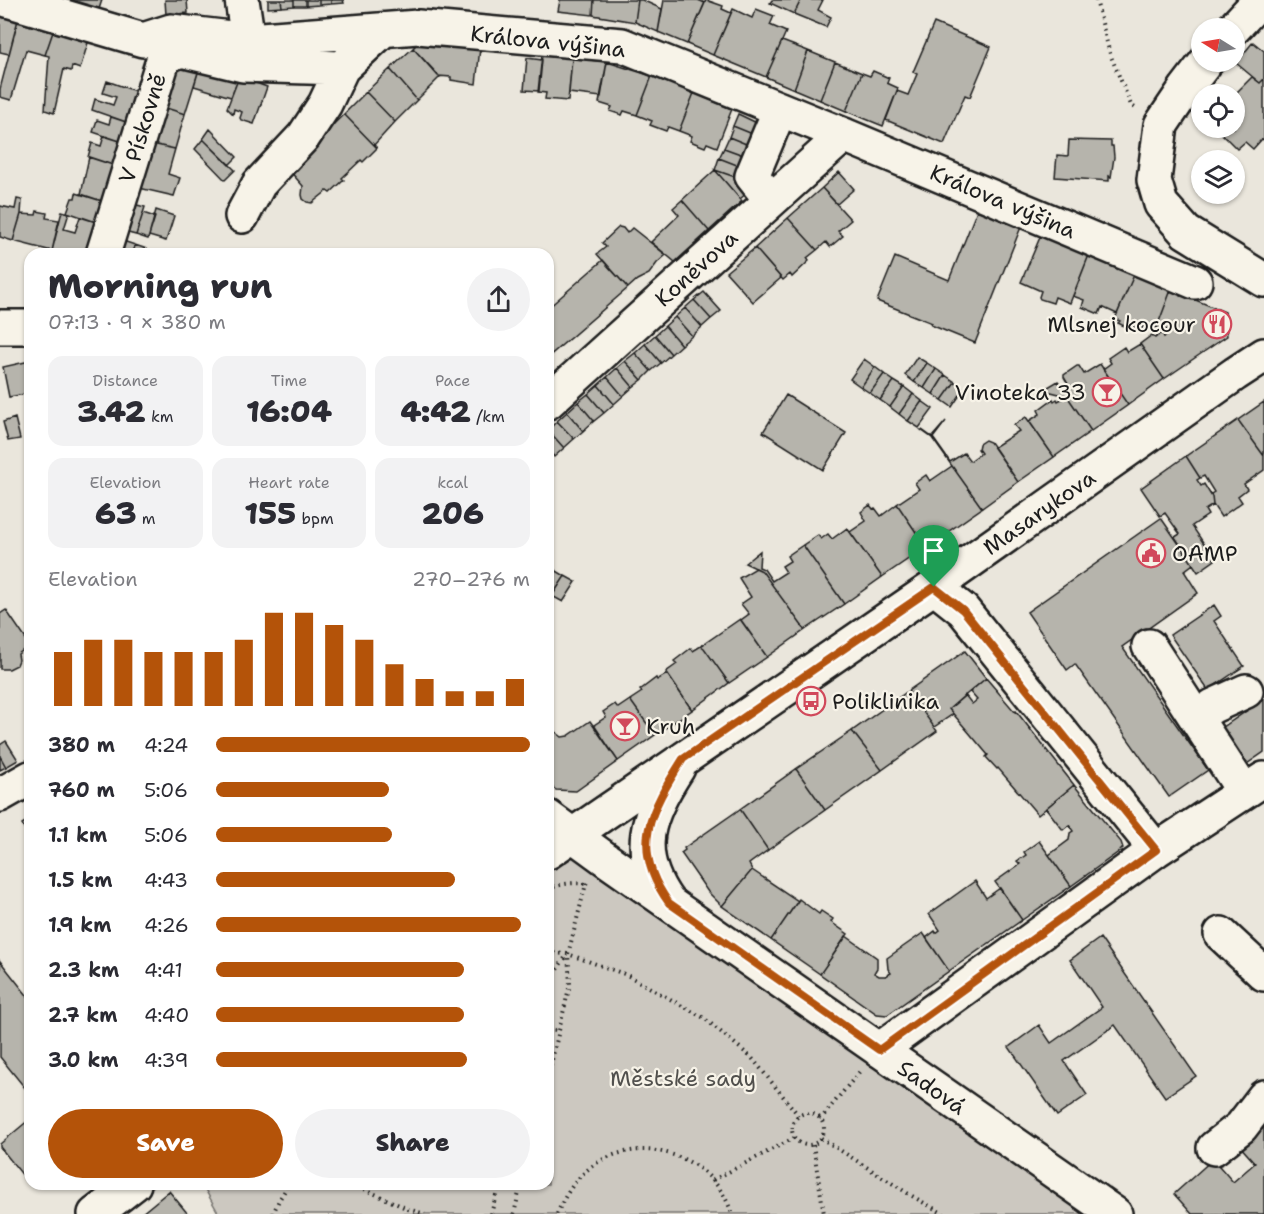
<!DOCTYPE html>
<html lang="en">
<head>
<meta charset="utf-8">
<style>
  body { margin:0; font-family:"Shantell Sans",sans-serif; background:#f2f2f3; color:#2b2b33; height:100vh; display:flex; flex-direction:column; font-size:22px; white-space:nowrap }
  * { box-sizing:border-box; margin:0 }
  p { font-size:20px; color:#7c7c81 }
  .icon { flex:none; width:33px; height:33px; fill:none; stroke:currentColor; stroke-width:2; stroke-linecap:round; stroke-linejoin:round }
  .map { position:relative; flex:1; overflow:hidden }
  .sheet { position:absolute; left:24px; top:248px; width:530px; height:942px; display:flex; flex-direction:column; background:#fff; border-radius:18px; box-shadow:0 2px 4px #0004 }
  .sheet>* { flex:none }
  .needle { width:39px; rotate:281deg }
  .tools { position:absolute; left:1191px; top:18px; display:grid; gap:12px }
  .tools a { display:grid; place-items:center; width:54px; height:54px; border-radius:50%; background:#fff; box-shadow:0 2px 4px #0004; font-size:30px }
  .pin { position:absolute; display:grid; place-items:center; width:51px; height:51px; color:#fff; margin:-62px -26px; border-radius:50% 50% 50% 0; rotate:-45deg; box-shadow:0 0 6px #0007 }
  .pin .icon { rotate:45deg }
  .round { display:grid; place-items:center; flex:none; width:63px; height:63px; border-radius:32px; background:#f2f2f3 }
  .overview { display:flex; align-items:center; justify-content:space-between; height:102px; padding:0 24px }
  h1 { font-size:33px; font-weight:800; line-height:45px }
  .figures { display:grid; grid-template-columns:repeat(3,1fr); gap:9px; height:102px; padding:6px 24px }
  .figures div { display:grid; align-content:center; border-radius:15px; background:#f2f2f3; text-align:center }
  .figures b { font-size:30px; font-weight:800 }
  .figures small { font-size:16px; font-weight:400 }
  .figures p { font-size:16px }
  .chart { height:168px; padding:12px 24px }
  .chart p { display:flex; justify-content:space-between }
  .chart svg { width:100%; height:108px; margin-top:6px; stroke:#b45309; stroke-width:6 }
  .primary-button { display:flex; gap:12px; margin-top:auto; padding:12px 24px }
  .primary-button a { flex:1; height:69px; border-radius:36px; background:#b45309; color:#fff; font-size:24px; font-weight:800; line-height:69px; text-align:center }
  .primary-button a+a { background:#f2f2f3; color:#2b2b33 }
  ul { padding:0 24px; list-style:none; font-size:20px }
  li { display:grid; grid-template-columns:96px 72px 1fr; align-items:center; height:45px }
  li i { height:15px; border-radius:8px; background:#b45309 }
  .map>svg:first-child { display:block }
</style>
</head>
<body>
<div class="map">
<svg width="1264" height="1214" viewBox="0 0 1264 1214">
  <rect width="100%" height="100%" fill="#eae6dc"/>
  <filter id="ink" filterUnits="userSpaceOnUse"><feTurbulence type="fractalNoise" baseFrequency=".0167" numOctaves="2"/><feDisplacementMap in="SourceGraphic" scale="12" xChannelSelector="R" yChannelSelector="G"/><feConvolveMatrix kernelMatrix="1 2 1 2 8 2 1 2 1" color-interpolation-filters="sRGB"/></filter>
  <g filter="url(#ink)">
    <!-- green -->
    <path fill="#ccc8c0" stroke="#74726e" stroke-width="1.5" d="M573 836 1115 1214H219L202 1184H548V852Z"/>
    <!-- building -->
    <path fill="#b6b4ac" stroke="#1c1c1c" stroke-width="1.5" d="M58 0H102L97 15Z
      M165 0H187L188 13 166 15Z
      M268 0H281L282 7 268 8Z
      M281 0H294V6L282 7Z
      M294 0H306V6H294Z
      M306 0H319V5L306 6Z
      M319 0H331V4L319 5Z
      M331 0H343L344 3 331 4Z
      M560 0H594L593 15 558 11Z
      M594 0H638L635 22 593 15Z
      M638 0H642L662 9 658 32 635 22Z
      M664 0H698L705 3 687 44 658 32Z
      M706 0 723 6 722 9 731 13 713 55 687 44Z
      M772 0H801L794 14 770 3Z
      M801 0H823L818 10 831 17 826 27 794 14Z
      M733 9 752 18 756 9 774 16 770 25 786 32 766 77 713 55Z
      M0 11 19 16 9 54 0 52Z
      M19 16 55 26 45 55 26 50 11 100 0 97V89Z
      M934 23 991 47 970 97 965 95 944 144 886 120 897 91 908 95 917 74 913 72Z
      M55 26 90 36 80 69 72 66 71 71 64 69 54 113 45 110 49 56 45 55Z
      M420 41 480 48 476 84 451 80V77L438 76 413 48Z
      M782 41 808 51 794 89 766 77Z
      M1253 42 1264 51V79L1260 83 1236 63Z
      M413 48 440 77 417 100 390 69Z
      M808 51 835 62 820 100 794 89Z
      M542 55 572 58 568 101 545 99 546 93 538 92Z
      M527 58 542 60 539 91 524 90Z
      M572 58 607 62 601 97 569 93Z
      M177 60 200 66 185 114 163 107Z
      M607 62 652 76 637 115 624 111 622 115 610 111 612 107 599 103Z
      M835 62 862 73 846 111 820 100Z
      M200 66 239 77 231 97 194 86Z
      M390 69 417 100 395 122 366 92Z
      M873 71 889 78 887 83 898 88 883 126 846 111 862 73 870 76Z
      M652 76 694 93 679 131 668 127 666 131 650 125 652 121 637 115Z
      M239 77 267 87 254 124 241 120 240 118 242 112 234 109 233 114 227 108Z
      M1252 77 1260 83 1264 79V140L1262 139 1253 149 1245 142 1237 149 1216 128H1234V95Z
      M107 81 138 92 129 123 92 110 95 99 113 105 116 97 103 93Z
      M366 92 395 122 374 145 344 114Z
      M694 93 732 109 717 147 707 143 705 147 690 141 692 136 679 131Z
      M163 107 185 114 175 149 152 144Z
      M344 114 377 148 363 162 361 160 342 178 344 180 330 193 327 191 312 203 307 202 303 199 302 195 303 186 288 169Z
      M738 114 759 124 755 135 733 126Z
      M111 117 129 123 123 142 93 132 97 120 109 124Z
      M733 126 755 135 751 146 729 137Z
      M210 129 237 157 229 165 203 139Z
      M104 136 123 142 116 166 88 157 92 143 101 146Z
      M729 137 751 146 746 156 724 148Z
      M203 139 235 170 225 180 195 149Z
      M1069 140 1111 141V146H1113L1114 157 1111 177 1109 176V181L1055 177 1057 155 1068 156Z
      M152 144 175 149 168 174 180 178 174 196 139 188Z
      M724 148 746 156 742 167 719 158Z
      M89 157 116 166 105 202 81 194Z
      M719 158 742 167 738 178 715 170Z
      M715 170 742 201 709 231 682 200Z
      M715 170 738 178 749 191 740 199Z
      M839 172 854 189 837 204 822 188Z
      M822 188 851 220 838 231 843 236 830 247 826 242 817 250 788 218Z
      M76 193 105 202 99 223 67 212 72 198H75Z
      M17 199 22 200 21 214 13 241 0 237V206L15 209Z
      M682 200 709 231 675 262 651 242 679 215 673 208Z
      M133 204 145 207 136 235 124 232Z
      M156 210 174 216 166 241 149 236Z
      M977 210 1021 227 975 343 931 325 932 323 877 301 895 257 949 280Z
      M37 211 47 213 46 218 59 220 52 251 13 241 21 214 36 215Z
      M62 211 69 213 64 229 75 232 80 217 99 223 89 254H61L52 251Z
      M143 213 155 217 148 239 136 235Z
      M788 218 817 250 807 258 809 261 792 277 790 274 783 280 755 248Z
      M619 227 623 228 627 233 632 228 666 255 657 263 649 274 637 280 628 288 597 254 606 247 602 243Z
      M1041 235 1089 255 1070 303 1055 297 1053 303 1040 299 1039 297 1041 291 1021 282Z
      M123 241 135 245 133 254H119Z
      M135 245 147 249 146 254H133Z
      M755 248 781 278 753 302 726 272Z
      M1089 255 1134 275 1117 314 1102 307 1099 314 1082 307 1084 300 1073 296Z
      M603 260 628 288 548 357V308Z
      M1134 275 1171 290 1157 327 1149 329 1143 326 1141 330 1127 324 1126 327 1118 323 1120 321 1115 319Z
      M1171 290 1225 312 1227 336 1164 379 1140 344 1152 335 1155 338 1162 333 1164 337 1175 329 1172 325 1170 327 1172 328 1167 330 1157 327Z
      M704 292 721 311 711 319 694 300Z
      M694 300 711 319 702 327 685 308Z
      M685 308 702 327 692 336 675 317Z
      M675 317 692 336 681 345 665 326Z
      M665 326 681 345 671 354 655 335Z
      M655 335 671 354 661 363 645 344Z
      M645 344 661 363 651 371 635 353Z
      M1140 344 1164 379 1128 405 1103 369 1111 363 1108 358 1124 347 1127 352Z
      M635 353 651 371 642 380 625 361Z
      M917 357 927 363 914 382 905 375Z
      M864 359 875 367 861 387 850 379Z
      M30 361V393L9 397 3 367Z
      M625 361 642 380 633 387 617 368Z
      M927 363 936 369 924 388 914 382Z
      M1100 364 1128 405 1091 431 1067 396 1043 390 1058 381 1062 387 1068 384 1064 377V375L1077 366H1079L1084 374Z
      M875 367 884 374 870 393 861 387Z
      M617 368 633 387 623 396 607 377Z
      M936 369 945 375 933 394 924 388Z
      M884 374 894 381 880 400 870 393Z
      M945 375 955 382 942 400 933 394Z
      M607 377 623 396 614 404 598 385Z
      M894 381 904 387 890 407 880 400Z
      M955 382 964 389 952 407 942 400Z
      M598 385 614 404 604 413 588 394Z
      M904 387 913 394 899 414 890 407Z
      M588 394 604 413 594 421 578 402Z
      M913 394 922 401 908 421 899 414Z
      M786 395 846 433 823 470 763 432Z
      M1067 396 1091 431 1054 457 1029 421 1040 414 1038 410 1053 399 1054 401 1057 399 1058 401Z
      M922 401 933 409 919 428 908 421Z
      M578 402 594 421 583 431 567 412Z
      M1264 402V456L1238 420Z
      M567 412 583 431 574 439 557 421Z
      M1026 417 1054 457 1018 482 994 447 1019 431 1014 425Z
      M15 418 20 439 8 441 3 422Z
      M1238 420 1264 456V470L1244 484 1247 489 1238 496 1242 502 1221 517 1213 505 1212 497 1211 494 1214 492 1204 476 1200 478 1186 456Z
      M557 421 574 439 564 448 548 430Z
      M946 421 933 438 950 462 964 453 970 461 981 453 978 449 979 444 985 440 990 442 1018 482 982 508 932 438 921 430H922L932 437Z
      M548 430 564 448 554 457 548 449Z
      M1186 456 1200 478 1197 480 1201 486 1204 484 1212 497 1213 505 1205 510 1208 515 1192 526 1215 560 1198 572 1175 537 1180 534 1165 513 1160 516 1141 488Z
      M952 466 982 508 926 547 897 504 919 489 915 483 926 475 930 481Z
      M897 504 926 547 882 577 850 532 866 521 861 512 870 505 873 509 875 508 881 516Z
      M1161 518 1193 564 1184 571 1198 593 1122 647 1208 770 1169 797 1075 664 1067 670 1027 612Z
      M847 528 882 577 844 604 803 545 818 535 821 539 828 534 832 539Z
      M803 545 844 604 805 630 762 571 745 563 760 551 759 567 764 569 772 581 786 572 782 566 790 561 787 556Z
      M548 566 555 570 548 582Z
      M756 568 762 571 805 630 767 657 741 620 749 614 741 604 751 597 739 578Z
      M555 570 565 576 552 596 548 593V582Z
      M565 576 576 582 563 602 552 596Z
      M1214 605 1221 616 1214 621 1244 666 1208 690 1170 635Z
      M6 610 30 645 18 654 19 660 17 665 9 669H0V614Z
      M740 619 767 657 729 683 704 648 701 646Z
      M701 646 704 648 729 683 692 710 666 672 677 664 674 661 691 648 693 651Z
      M965 651 986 678 949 709 953 714 934 727 908 691Z
      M667 674 692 710 655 735 630 700 642 692 640 690 656 678 657 680Z
      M986 678 1015 712 1016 711 1074 785 1038 815 998 768 997 769 986 757 988 755 949 709 965 695 972 704 977 700 970 692Z
      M908 691 937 731 882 770 852 731Z
      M1264 699V752L1241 768 1216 732Z
      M630 700 655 735 618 761 594 725 606 717 603 712 615 704 618 708Z
      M590 721 618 761 576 791 556 790 548 785V726L562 737 568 736Z
      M852 731 882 770 825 810 796 769Z
      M6 741 18 760 6 767 0 756V745Z
      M0 756 6 767 0 770Z
      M796 769 825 810 768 850 740 809Z
      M1074 785 1121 842 1123 848 1120 851 1071 886 1049 855 1069 840 1070 833 1073 831 1069 825 1063 830 1046 808Z
      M740 809 768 850 749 864 752 870 722 906 708 892 681 853 685 850 684 848Z
      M30 819V839L22 824Z
      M1039 841 1071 886 1022 920 995 882 1020 864 1017 861 1026 855 1024 852Z
      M752 870 798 901 771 940 722 906Z
      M975 881 986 898 1000 888 1022 920 949 971 926 938 935 931 936 933 940 930 929 914Z
      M799 899 819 914 821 911 833 919 831 922 848 934 820 974 771 940Z
      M923 933 949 971 887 1015 877 1014 820 974 846 936 877 958V968L874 973 879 976H886L891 973 888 969 887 958Z
      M1100 938 1196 1076 1165 1097 1115 1025 1064 1061 1087 1095 1057 1116 1009 1047 1039 1025 1051 1043 1102 1007 1070 960Z
      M0 961 30 999V1092L29 1093 0 1057Z
      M30 1119V1180L28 1182 0 1147V1144Z
      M1264 1122V1214H1192L1174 1194 1213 1159 1233 1182 1255 1163 1239 1145Z
      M169 1191 188 1214H141Z"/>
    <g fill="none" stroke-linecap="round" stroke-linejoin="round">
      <!-- minor casing -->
      <g stroke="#1c1c1c" stroke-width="38">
        <path id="minor" d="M7 0 143 40 171 31 248 40 418 27 622 45 844 135 1195 282
          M242 0 248 40
          M1234 28 1260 0
          M1206 62 1186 88 1161 125 1154 180 1161 204 1186 232 1264 280
          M771 200 752 176 780 109
          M242 216 259 184 304 136 325 104 342 68
          M103 254 164 57 181 50 243 65 342 68 383 30
          M0 327H30
          M548 402 844 135
          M934 587 963 610 1156 850
          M1149 646 1244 792
          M1196 717 1213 706 1246 691
          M0 795 30 778
          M548 817 607 860 1115 1214
          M548 852 934 587 1235 374 1264 355
          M668 902C632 852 647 815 678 768
          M1221 934 1264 974
          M879 1050 1156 850 1264 779
          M1214 1148 1241 1127 1264 1097
          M95 1214 134 1184"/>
      </g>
      <!-- path -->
      <path stroke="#1c1c1c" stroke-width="4" stroke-dasharray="1.5 4.5" stroke-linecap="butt" d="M1096 0 1110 54 1131 105 1138 110
        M548 889C561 884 571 882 586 884
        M548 953 568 954 627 975 704 1018 752 1058 795 1111 798 1117
        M548 991 551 978 567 955
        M548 1028 559 1031
        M548 1077 570 984 568 954 586 884 588 880
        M792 1129a16 16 0 1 1 32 0a16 16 0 1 1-32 0Z
        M819 1118 824 1115 860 1071
        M821 1138 912 1196 944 1214
        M813 1145 824 1214
        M713 1180 794 1138
        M353 1184 408 1209 425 1214
        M273 1214 279 1200 289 1184
        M491 1214 499 1184
        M514 1214 521 1184
        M557 1214C566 1192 579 1173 600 1161 650 1134 715 1159 732 1214"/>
      <!-- minor -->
      <use href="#minor" stroke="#f7f3e8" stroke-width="33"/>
    </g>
  </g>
  <g fill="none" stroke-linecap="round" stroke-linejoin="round" filter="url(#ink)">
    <!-- route casing -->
    <g stroke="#fff" stroke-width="12">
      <path id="route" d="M934 587 963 610 1156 850 879 1050 669 903C629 848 650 811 683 759Z"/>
    </g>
    <!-- route -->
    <use href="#route" stroke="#b45309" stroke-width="8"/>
  </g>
  <!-- icons -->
  <defs>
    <g id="restaurant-ring" transform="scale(1.5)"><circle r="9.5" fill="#f7f3e8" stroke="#d1495b" stroke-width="1.5"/><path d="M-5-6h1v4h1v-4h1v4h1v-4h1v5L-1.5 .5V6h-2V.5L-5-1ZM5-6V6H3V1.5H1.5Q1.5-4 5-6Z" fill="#d1495b"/></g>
    <g id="bar-ring" transform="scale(1.5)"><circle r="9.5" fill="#f7f3e8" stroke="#d1495b" stroke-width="1.5"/><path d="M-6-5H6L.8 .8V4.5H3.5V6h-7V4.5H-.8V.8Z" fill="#d1495b"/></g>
    <g id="civic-ring" transform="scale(1.5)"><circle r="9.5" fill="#f7f3e8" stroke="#d1495b" stroke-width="1.5"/><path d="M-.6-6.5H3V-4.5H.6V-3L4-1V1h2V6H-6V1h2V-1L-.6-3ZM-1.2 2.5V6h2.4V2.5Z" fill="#d1495b"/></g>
    <g id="bus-ring" transform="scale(1.5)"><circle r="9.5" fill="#f7f3e8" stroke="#d1495b" stroke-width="1.5"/><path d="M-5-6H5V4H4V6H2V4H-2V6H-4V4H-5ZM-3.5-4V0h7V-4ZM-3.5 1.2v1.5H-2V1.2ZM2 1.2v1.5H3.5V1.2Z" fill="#d1495b"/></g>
  </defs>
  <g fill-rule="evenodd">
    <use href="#restaurant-ring" x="1217" y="324"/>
    <use href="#bar-ring" x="1107" y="392"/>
    <use href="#civic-ring" x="1151" y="553"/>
    <use href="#bus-ring" x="811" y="701"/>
    <use href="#bar-ring" x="625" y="726"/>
  </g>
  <g text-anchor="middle" stroke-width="4.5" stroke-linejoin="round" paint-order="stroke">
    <!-- street labels -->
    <g font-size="22" fill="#1c1c1c" stroke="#f7f3e8">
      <text transform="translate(548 41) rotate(6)" y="8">Králova výšina</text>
      <text transform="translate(142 128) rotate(-73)" y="8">V Pískovně</text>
      <text transform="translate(1003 201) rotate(23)" y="8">Králova výšina</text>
      <text transform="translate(696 268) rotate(-42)" y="8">Koněvova</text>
      <text transform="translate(1039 512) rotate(-35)" y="8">Masarykova</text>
      <text transform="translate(932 1087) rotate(35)" y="8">Sadová</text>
    </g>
    <!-- poi labels -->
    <g font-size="22" fill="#1c1c1c" stroke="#f7f3e8" text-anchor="start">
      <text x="1196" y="332" text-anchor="end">Mlsnej kocour</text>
      <text x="1086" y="400" text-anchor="end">Vinoteka 33</text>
      <text x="1172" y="561">OAMP</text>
      <text x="832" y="709">Poliklinika</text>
      <text x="646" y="734">Kruh</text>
    </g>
    <!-- park labels -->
    <g font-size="22" fill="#51504d" stroke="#f7f3e8">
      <text x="683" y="1086">Městské sady</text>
    </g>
  </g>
</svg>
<div class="tools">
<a><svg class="needle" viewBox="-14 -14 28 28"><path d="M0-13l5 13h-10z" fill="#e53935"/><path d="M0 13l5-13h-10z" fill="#7c7c81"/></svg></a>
<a><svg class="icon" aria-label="locate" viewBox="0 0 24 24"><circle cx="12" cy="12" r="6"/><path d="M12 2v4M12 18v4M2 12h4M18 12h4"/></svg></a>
<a><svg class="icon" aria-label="layers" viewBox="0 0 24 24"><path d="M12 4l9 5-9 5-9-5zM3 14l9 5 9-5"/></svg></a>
</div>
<div class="pin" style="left:934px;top:587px;background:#1e9e55"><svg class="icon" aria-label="arrive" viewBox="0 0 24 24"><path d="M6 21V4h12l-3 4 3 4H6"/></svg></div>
<section class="sheet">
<div class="overview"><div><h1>Morning run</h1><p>07:13 · 9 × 380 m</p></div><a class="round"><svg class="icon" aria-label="share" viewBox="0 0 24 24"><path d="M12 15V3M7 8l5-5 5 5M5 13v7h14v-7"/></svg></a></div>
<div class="figures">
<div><p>Distance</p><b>3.42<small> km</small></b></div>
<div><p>Time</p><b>16:04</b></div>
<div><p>Pace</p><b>4:42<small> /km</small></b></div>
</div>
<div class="figures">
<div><p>Elevation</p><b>63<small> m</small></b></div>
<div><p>Heart rate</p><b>155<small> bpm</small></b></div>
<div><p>kcal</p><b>206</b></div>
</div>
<div class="chart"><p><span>Elevation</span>270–276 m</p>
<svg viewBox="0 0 160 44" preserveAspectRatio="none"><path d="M5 44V22M15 44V17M25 44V17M35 44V22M45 44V22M55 44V22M65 44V17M75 44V6M85 44V6M95 44V11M105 44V17M115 44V27M125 44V33M135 44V38M145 44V38M155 44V33"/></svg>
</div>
<ul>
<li><b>380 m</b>4:24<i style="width:100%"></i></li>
<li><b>760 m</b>5:06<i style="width:55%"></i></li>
<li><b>1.1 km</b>5:06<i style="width:56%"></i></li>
<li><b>1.5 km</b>4:43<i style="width:76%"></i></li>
<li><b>1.9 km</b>4:26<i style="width:97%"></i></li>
<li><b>2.3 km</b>4:41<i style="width:79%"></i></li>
<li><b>2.7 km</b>4:40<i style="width:79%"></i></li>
<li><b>3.0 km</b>4:39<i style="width:80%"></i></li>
</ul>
<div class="primary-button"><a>Save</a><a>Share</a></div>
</section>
</div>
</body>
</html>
